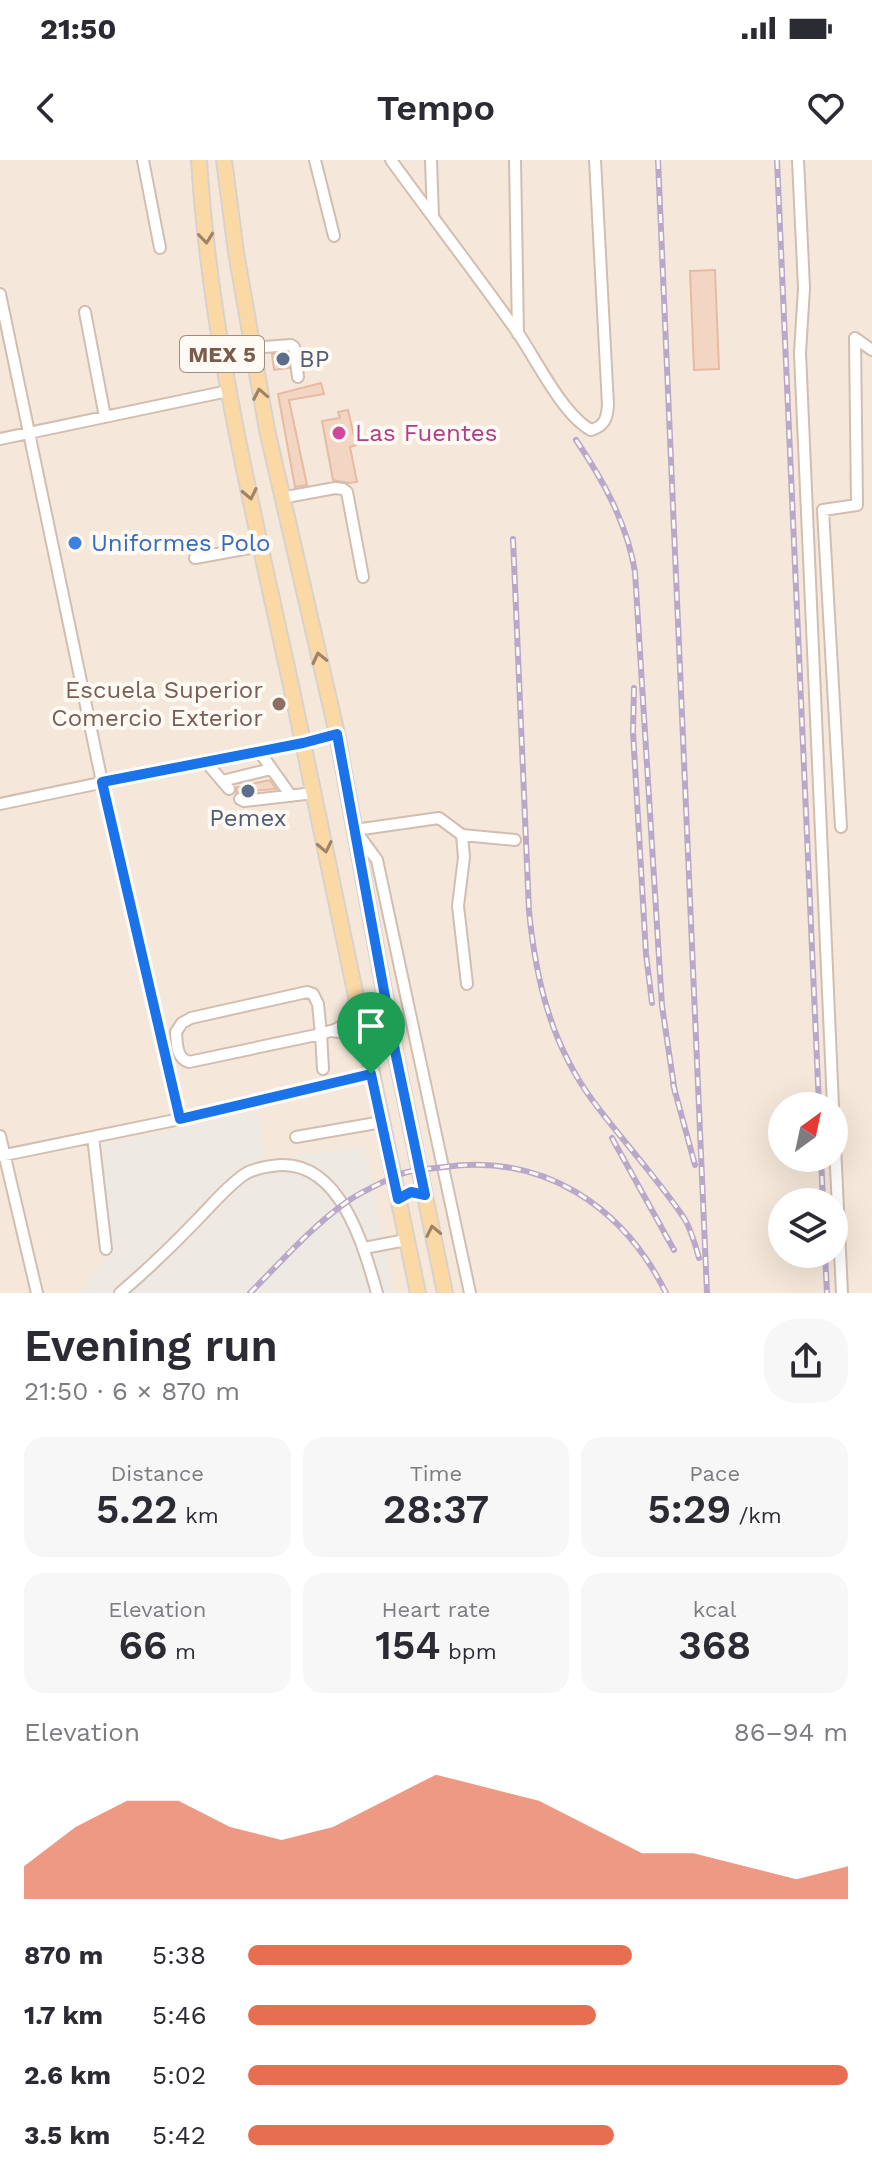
<!DOCTYPE html>
<html lang="en">
<head>
<meta charset="utf-8">
<style>
  body { margin:0; font-family:"Work Sans",sans-serif; background:#f7f7f7; color:#2b2b33; height:100vh; display:flex; flex-direction:column; font-size:30px; white-space:nowrap }
  * { box-sizing:border-box; margin:0 }
  p { font-size:26px; color:#7c7c81 }
  .icon { flex:none; width:44px; height:44px; fill:none; stroke:currentColor; stroke-width:2; stroke-linecap:round; stroke-linejoin:round }
  .map { position:relative; height:1133px; overflow:hidden }
  .sheet { display:flex; flex-direction:column; background:#fff; flex:1 }
  .sheet>* { flex:none }
  .needle { width:52px; rotate:33deg }
  .buttons { position:absolute; left:768px; top:932px; display:grid; gap:16px }
  .buttons a { display:grid; place-items:center; width:80px; height:80px; border-radius:50%; background:#fff; box-shadow:0 8px 32px #0002; font-size:40px }
  .pin { position:absolute; display:grid; place-items:center; width:68px; height:68px; color:#fff; margin:-82px -34px; border-radius:50% 50% 50% 0; rotate:-45deg; box-shadow:0 0 8px #0007 }
  .pin .icon { rotate:45deg }
  .round { display:grid; place-items:center; flex:none; width:84px; height:84px; border-radius:32px; background:#f7f7f7 }
  .headline { display:flex; align-items:center; justify-content:space-between; height:136px; padding:0 24px }
  h1 { font-size:44px; font-weight:600; line-height:60px }
  .metrics { display:grid; grid-template-columns:repeat(3,1fr); gap:12px; height:136px; padding:8px 24px }
  .metrics div { display:grid; align-content:center; border-radius:20px; background:#f7f7f7; text-align:center }
  .metrics b { font-size:40px; font-weight:600 }
  .metrics small { font-size:22px; font-weight:400 }
  .metrics p { font-size:22px }
  .chart { height:224px; padding:16px 24px }
  .chart p { display:flex; justify-content:space-between }
  .chart svg { width:100%; height:144px; margin-top:8px; fill:#e76f51; opacity:.7 }
  ul { padding:0 24px; list-style:none; font-size:26px }
  li { display:grid; grid-template-columns:128px 96px 1fr; align-items:center; height:60px }
  li i { height:20px; border-radius:10px; background:#e76f51 }
  .status { display:flex; justify-content:space-between; align-items:center; height:56px; padding:0 40px; background:#fff; direction:ltr }
  .status svg { height:22px; fill:currentColor }
  header { display:flex; justify-content:space-between; align-items:center; height:104px; padding:0 24px; background:#fff; font-size:36px; font-weight:600 }
  .map>svg:first-child { display:block }
</style>
</head>
<body>
<div class="status"><b>21:50</b><svg viewBox="0 0 49 12"><path d="M0 12V9h3v3zM5 12V6h3v6zM10 12V3h3v9zM15 12V0h3v12zM26 1h20v11H26zM47 4h2v5h-2z"/></svg></div>
<header><svg class="icon" aria-label="back" viewBox="0 0 24 24"><path d="M15 5l-7 7 7 7"/></svg>Tempo<svg class="icon" aria-label="heart" viewBox="0 0 24 24"><path d="M12 20l-8-8c-3-5 5-10 8-4 3-6 11-1 8 4z"/></svg></header>
<div class="map">
<svg width="872" height="1133" viewBox="0 0 872 1133">
  <rect width="100%" height="100%" fill="#fdf6ec"/>
  <!-- residential -->
  <path fill="#f5e8da" fill-rule="evenodd" d="M0 0H872V1133H0ZM782 946H834V998H782ZM782 1042H834V1094H782Z"/>
  <!-- industrial -->
  <path fill="#efe9e4" d="M258 951 265 1000 364 987 394 1133H80L105 1099 99 986Z"/>
  <!-- building -->
  <path fill="#f3d5c3" stroke="#e6bba3" stroke-width="2" d="M715 110 719 209 694 210 690 111Z
    M287 193 289 208 274 210 272 194Z
    M321 223 324 234 289 240 307 325 295 327 278 234Z
    M348 250 356 285 350 287 357 322 348 323 333 320 322 261 340 258 338 252Z
    M270 620 276 629 236 632 237 627Z"/>
  <g fill="none" stroke-linecap="round" stroke-linejoin="round">
    <!-- minor casing -->
    <g stroke="#d1beb0" stroke-width="14">
      <path id="minor" d="M143 0 160 88
        M315 0 334 76
        M391 0C433 58 477 115 518 173 537 201 563 255 591 270 605 266 607 258 608 245L595 0
        M431 0 433 57
        M515 0 518 174
        M798 0 804 128 800 193 833 946
        M0 134 102 622 180 959
        M85 152 105 257
        M855 178 872 190
        M252 188 291 185 294 187 298 217
        M0 279 228 231
        M281 338 335 328 343 329 347 332 363 417
        M195 398 261 386
        M259 591 291 636
        M205 601 229 629
        M222 621 271 609
        M240 639 244 641 314 633
        M0 644 205 601 303 583 337 574
        M841 667 823 350 857 345 855 178
        M462 675 439 658 355 670 377 700 470 1133
        M467 824 458 746 464 697 462 675 515 680
        M332 871 361 857
        M323 909 321 874 189 902C176 898 177 884 176 872L182 863 191 858 307 832 313 834 318 844 321 874 330 871 364 874
        M834 965 842 1133
        M0 976 37 1133
        M93 977 106 1089
        M296 977 382 962
        M0 996 180 959 371 914
        M364 1088 406 1080
        M120 1133C147 1110 172 1086 196 1061 212 1045 227 1026 245 1014 255 1008 269 1006 281 1005 341 1003 364 1087 377 1133"/>
    </g>
    <!-- major casing -->
    <g stroke="#dad1cd" stroke-width="18">
      <path id="major" d="M199 0C210 181 255 358 293 535 336 734 375 934 418 1133
        M224 0 236 92 267 270 337 574 395 891 445 1133"/>
    </g>
    <!-- minor -->
    <use href="#minor" stroke="#fff" stroke-width="10"/>
    <!-- major -->
    <use href="#major" stroke="#fbd9a5" stroke-width="14"/>
    <!-- rail casing -->
    <g stroke="#b9a8c9" stroke-width="6">
      <path id="rail" d="M658 0 707 1133
        M777 0 819 946
        M576 280C603 320 627 363 635 412L662 846 675 933
        M513 379 529 751C536 821 551 884 593 941 622 980 657 1018 684 1058 691 1069 695 1084 699 1098
        M634 528 633 572 646 794 652 843
        M673 924 695 1005
        M612 978 674 1090
        M821 998 823 1042
        M825 1094 827 1133
        M250 1133C281 1102 312 1066 348 1041 361 1032 377 1025 391 1018 406 1010 427 1009 444 1007 543 993 623 1046 666 1133"/>
    </g>
    <!-- rail -->
    <use href="#rail" stroke="#fffaf3" stroke-width="3" stroke-dasharray="9" stroke-linecap="butt"/>
  </g>
  <!-- one-way arrows -->
  <defs><path id="oneway-chevron" d="M-2-3.5L2.5 0L-2 3.5" fill="none" stroke-width="1.6" stroke-linecap="round" stroke-linejoin="round" transform="scale(2)"/></defs>
  <g stroke="#a18267">
    <use href="#oneway-chevron" transform="translate(206 78) rotate(84)"/>
    <use href="#oneway-chevron" transform="translate(260 234) rotate(-101)"/>
    <use href="#oneway-chevron" transform="translate(250 334) rotate(78)"/>
    <use href="#oneway-chevron" transform="translate(319 498) rotate(-103)"/>
    <use href="#oneway-chevron" transform="translate(325 687) rotate(78)"/>
    <use href="#oneway-chevron" transform="translate(433 1071) rotate(-102)"/>
  </g>
  <g fill="none" stroke-linecap="round" stroke-linejoin="round">
    <!-- route casing -->
    <g stroke="#fff" stroke-width="16">
      <path id="route" d="M337 574 395 891 425 1035 411 1032 398 1039 371 914 180 959 102 622 303 583Z"/>
    </g>
    <!-- route -->
    <use href="#route" stroke="#1a73e8" stroke-width="10"/>
  </g>
  <!-- markers -->
  <g fill="#5c6f8a" stroke="#fffaf3" stroke-width="3">
    <circle cx="283" cy="199" r="8"/>
    <circle cx="248" cy="631" r="8"/>
  </g>
  <circle fill="#d1479c" stroke="#fffaf3" stroke-width="3" cx="339" cy="273" r="8"/>
  <circle fill="#3f7fe0" stroke="#fffaf3" stroke-width="3" cx="75" cy="383" r="8"/>
  <circle fill="#8d6e63" stroke="#fffaf3" stroke-width="3" cx="279" cy="544" r="8"/>
  <g text-anchor="middle" stroke-width="8" stroke-linejoin="round" paint-order="stroke">
    <!-- shield labels -->
    <rect fill="#fffaf3" stroke="#a28b7f" stroke-width="2" x="180" y="176" width="84" height="36" rx="6"/>
    <g font-size="22" font-weight="bold" fill="#7a5c4d">
      <text x="222" y="202">MEX 5</text>
    </g>
    <!-- service labels -->
    <g font-size="24" fill="#4e5e75" stroke="#fffaf3" text-anchor="start">
      <text x="299" y="207">BP</text>
      <text x="248" y="666" text-anchor="middle">Pemex</text>
    </g>
    <!-- hotel labels -->
    <g font-size="24" fill="#b23c85" stroke="#fffaf3" text-anchor="start">
      <text x="355" y="281">Las Fuentes</text>
    </g>
    <!-- shop labels -->
    <g font-size="24" fill="#366cbe" stroke="#fffaf3" text-anchor="start">
      <text x="91" y="391">Uniformes Polo</text>
    </g>
    <!-- education labels -->
    <g font-size="24" fill="#785e54" stroke="#fffaf3" text-anchor="end">
      <text x="263" y="538">Escuela Superior<tspan x="263" dy="28">Comercio Exterior</tspan></text>
    </g>
  </g>
</svg>
<div class="buttons">
<a><svg class="needle" viewBox="-14 -14 28 28"><path d="M0-13l5 13h-10z" fill="#e53935"/><path d="M0 13l5-13h-10z" fill="#7c7c81"/></svg></a>
<a><svg class="icon" aria-label="layers" viewBox="0 0 24 24"><path d="M12 4l9 5-9 5-9-5zM3 14l9 5 9-5"/></svg></a>
</div>
<div class="pin" style="left:371px;top:914px;background:#1e9e55"><svg class="icon" aria-label="arrive" viewBox="0 0 24 24"><path d="M6 21V4h12l-3 4 3 4H6"/></svg></div>
</div>
<section class="sheet">
<div class="headline"><div><h1>Evening run</h1><p>21:50 · 6 × 870 m</p></div><a class="round"><svg class="icon" aria-label="share" viewBox="0 0 24 24"><path d="M12 15V3M7 8l5-5 5 5M5 13v7h14v-7"/></svg></a></div>
<div class="metrics">
<div><p>Distance</p><b>5.22<small> km</small></b></div>
<div><p>Time</p><b>28:37</b></div>
<div><p>Pace</p><b>5:29<small> /km</small></b></div>
</div>
<div class="metrics">
<div><p>Elevation</p><b>66<small> m</small></b></div>
<div><p>Heart rate</p><b>154<small> bpm</small></b></div>
<div><p>kcal</p><b>368</b></div>
</div>
<div class="chart"><p><span>Elevation</span>86–94 m</p>
<svg viewBox="0 0 160 44" preserveAspectRatio="none"><path d="M0 44V34L10 22L20 14L30 14L40 22L50 26L60 22L70 14L80 6L90 10L100 14L110 22L120 30L130 30L140 34L150 38L160 34V44z"/></svg>
</div>
<ul>
<li><b>870 m</b>5:38<i style="width:64%"></i></li>
<li><b>1.7 km</b>5:46<i style="width:58%"></i></li>
<li><b>2.6 km</b>5:02<i style="width:100%"></i></li>
<li><b>3.5 km</b>5:42<i style="width:61%"></i></li>
</ul>
</section>
</body>
</html>
